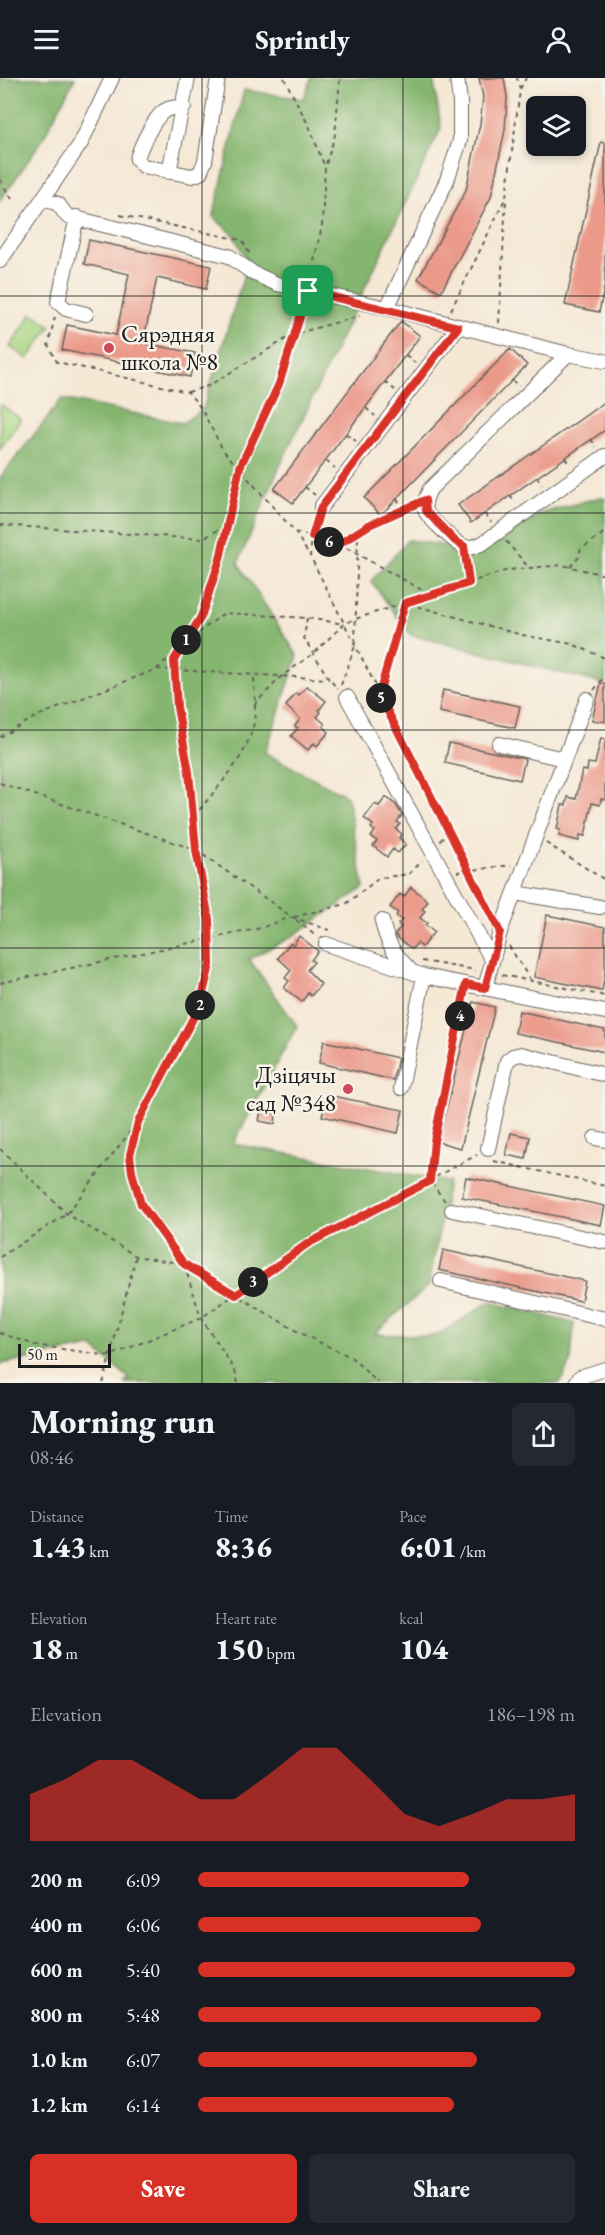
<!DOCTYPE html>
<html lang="en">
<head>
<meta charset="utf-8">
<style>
  body { margin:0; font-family:"EB Garamond",serif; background:#242831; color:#f1f3f6; height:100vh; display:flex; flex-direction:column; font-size:22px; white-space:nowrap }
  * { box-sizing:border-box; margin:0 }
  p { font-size:20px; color:#9ea1a6 }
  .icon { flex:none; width:33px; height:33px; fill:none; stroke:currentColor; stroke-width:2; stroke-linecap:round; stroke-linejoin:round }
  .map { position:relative; height:1305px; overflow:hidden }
  .sheet { display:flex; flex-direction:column; background:#171b24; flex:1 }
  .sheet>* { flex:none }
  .tools { position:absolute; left:526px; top:18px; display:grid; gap:12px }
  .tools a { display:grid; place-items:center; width:60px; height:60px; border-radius:9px; background:#171b24; box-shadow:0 3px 9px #0003; font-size:30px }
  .scale { position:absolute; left:18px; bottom:15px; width:93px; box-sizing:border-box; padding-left:6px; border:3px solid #1c1c1c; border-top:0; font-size:16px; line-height:21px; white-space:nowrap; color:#1c1c1c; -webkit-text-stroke:4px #f7f3e8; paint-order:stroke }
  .pin { position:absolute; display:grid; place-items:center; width:51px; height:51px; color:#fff; margin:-26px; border-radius:12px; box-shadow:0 3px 9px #0006 }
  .km { position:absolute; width:30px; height:30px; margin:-15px; border-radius:50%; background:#222; color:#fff; font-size:16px; line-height:30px; text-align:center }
  .round { display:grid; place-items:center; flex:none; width:63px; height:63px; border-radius:9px; background:#242831 }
  .summary { display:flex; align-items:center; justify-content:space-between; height:102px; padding:0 30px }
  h1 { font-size:33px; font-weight:800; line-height:45px }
  .figures { display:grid; grid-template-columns:repeat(3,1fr); gap:9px; height:102px; padding:6px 30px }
  .figures div { display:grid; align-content:center }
  .figures b { font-size:30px; font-weight:800 }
  .figures small { font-size:16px; font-weight:400 }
  .figures p { font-size:16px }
  .chart { height:168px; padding:12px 30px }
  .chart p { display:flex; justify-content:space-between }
  .chart svg { width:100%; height:108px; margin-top:6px; fill:#d93025; opacity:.7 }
  .button { display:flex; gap:12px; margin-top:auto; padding:12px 30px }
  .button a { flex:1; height:69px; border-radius:9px; background:#d93025; color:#fff; font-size:24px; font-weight:800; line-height:69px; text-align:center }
  .button a+a { background:#242831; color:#f1f3f6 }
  ul { padding:0 30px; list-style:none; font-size:20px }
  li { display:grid; grid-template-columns:96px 72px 1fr; align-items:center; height:45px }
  li i { height:15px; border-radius:8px; background:#d93025 }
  header { display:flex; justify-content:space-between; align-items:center; height:78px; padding:0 30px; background:#171b24; font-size:27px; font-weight:800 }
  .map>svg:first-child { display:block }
</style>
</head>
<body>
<header><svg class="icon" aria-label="menu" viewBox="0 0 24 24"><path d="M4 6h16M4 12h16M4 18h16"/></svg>Sprintly<svg class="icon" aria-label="person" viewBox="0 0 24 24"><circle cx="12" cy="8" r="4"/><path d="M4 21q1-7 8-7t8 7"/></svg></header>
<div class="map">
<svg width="605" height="1305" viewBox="0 0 605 1305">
  <rect width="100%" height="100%" fill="#f7f3e8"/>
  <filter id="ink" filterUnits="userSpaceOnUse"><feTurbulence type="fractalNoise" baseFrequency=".0167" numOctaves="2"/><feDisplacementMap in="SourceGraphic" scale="12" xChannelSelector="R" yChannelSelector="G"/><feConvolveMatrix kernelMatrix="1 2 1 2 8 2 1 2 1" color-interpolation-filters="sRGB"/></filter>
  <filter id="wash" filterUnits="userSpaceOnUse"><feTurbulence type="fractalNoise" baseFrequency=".008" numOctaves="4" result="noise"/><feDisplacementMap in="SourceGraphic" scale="24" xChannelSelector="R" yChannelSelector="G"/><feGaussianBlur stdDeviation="1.35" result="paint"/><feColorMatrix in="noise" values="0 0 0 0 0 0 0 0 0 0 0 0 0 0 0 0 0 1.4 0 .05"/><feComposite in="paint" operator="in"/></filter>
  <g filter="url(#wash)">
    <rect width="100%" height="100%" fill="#f5e8d5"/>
    <!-- green -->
    <path fill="#a7d582" stroke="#62784f" stroke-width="1.5" d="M32 235 51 248 28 281 10 269Z
      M0 326 21 341 0 371Z"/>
    <!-- forest -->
    <path fill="#85b670" stroke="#506946" stroke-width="1.5" d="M0 0H75L41 64 0 123Z
      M311 0H433L441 50 278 392 238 485 298 578 265 675 347 718 364 810 291 859 249 881 297 948 233 1066 448 1104 429 1207 374 1256 436 1258 489 1224 574 1245 571 1283 560 1305H125L129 1300 92 1269 0 1286V400L62 321 182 345 203 331 248 184 233 156 213 139 244 12 304 21Z
      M601 419 605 420V606L411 557 371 503 408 462 483 473 542 435Z"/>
    <g id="blocks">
      <!-- building -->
      <path fill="#eb9a8a" d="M479 0H504L507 19 505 52 491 119 441 214 418 201 466 112 480 46 483 19Z
        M601 64 605 65V206L599 234 565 227Z
        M89 162 211 188 206 211 157 200 143 265 195 275 190 299 62 272 67 247 116 257 129 196 84 186Z
        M401 243 420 258 293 425 274 411Z
        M510 271 527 287 381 437 364 420Z
        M605 324V352L471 445 458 427Z
        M601 605 605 606V644L592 642Z
        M307 608 326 623 319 632 321 634 317 639 325 646 323 648 329 654 317 668 314 665 308 672 291 658 298 650 295 648 300 641 286 628 296 615 299 617Z
        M443 612 520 628 515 650 439 634Z
        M601 660 605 661V722L601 721 600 727 592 725 585 758 580 757 579 763 559 758 560 752 557 751 562 727H566L568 719 576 721 582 692 587 693 588 685 595 686Z
        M449 665 525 681 520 702 445 685Z
        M386 719 396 727 402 737 397 744 400 746 396 751 402 756 399 760 406 766 398 775 393 771 387 779 373 768 377 763 371 759 375 753 371 750 373 747 364 740 375 726 379 728Z
        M411 809 428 823 422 831 425 833 420 840 427 845 425 847 434 854 422 869 417 865 412 871 397 859 395 856 401 849 398 846 402 842 396 838 398 835 390 829 400 816 404 819Z
        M547 837 605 849V896L602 913 534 899Z
        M299 858 318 873 311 882 314 884 307 892 321 906 311 918 308 915 302 924 284 910 289 903 285 900 291 892 278 880 290 865 293 867Z
        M473 924 495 929 461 1070 438 1064Z
        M519 933 605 952V974L515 955Z
        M324 963 398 980 393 1002 319 985Z
        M327 1017 403 1032 398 1055 322 1038Z
        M261 1033 276 1036 275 1046 259 1043Z
        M511 1055 530 1059 526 1081 506 1077Z
        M466 1099 605 1128 601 1147 462 1119Z
        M443 1172 585 1203 581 1223 439 1192Z"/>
    </g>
  </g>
  <g filter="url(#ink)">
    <use href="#blocks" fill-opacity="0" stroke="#68635d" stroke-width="1.5"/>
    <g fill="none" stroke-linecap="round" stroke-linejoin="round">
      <!-- minor casing -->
      <g stroke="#68635d" stroke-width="16">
        <path id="minor" d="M184 29C177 29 170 29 164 33 154 40 140 69 137 81L143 88 192 98 200 95 205 83 218 0
          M169 94 188 0
          M44 121 58 126 67 138 229 178 253 195 277 206 387 230 568 276 605 283
          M77 139 58 224 66 231 86 236
          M0 183 81 65 112 0
          M387 230 447 102 460 63V24L457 0
          M568 276 430 411C427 418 422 426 426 434 431 442 456 466 465 469 471 470 477 468 483 465L605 378
          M321 429 458 249
          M347 619 492 882
          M499 666 564 681
          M515 815 600 829
          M382 843C387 866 395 877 412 894
          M326 866 424 898 605 934
          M485 910 500 854 587 621
          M401 1010 424 898
          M595 1060 605 1062
          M488 1071 507 983 513 978 521 976 605 997
          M452 1132 605 1164
          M441 1203 605 1241
          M576 1305 580 1299 605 1291"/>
      </g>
      <!-- path -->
      <path stroke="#68635d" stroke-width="2" stroke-dasharray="4.5 4.5" stroke-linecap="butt" d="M284 0 310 50 324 87
        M520 11 526 0
        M0 102 14 124
        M120 137 242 162 250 177
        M310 201 322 148 325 89 335 57 340 0
        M451 232 506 119 520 12 517 0
        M55 239 48 267 57 284 188 314 201 330 223 372 295 454 339 466 431 517
        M499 245 506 122
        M406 277 415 285
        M512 302 519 308
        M385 304 395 312
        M188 314 208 308 294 256 360 238
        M366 330 375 338
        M346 356 356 363
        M591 361 596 369
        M565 380 570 387
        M326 383 335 390
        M537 399 542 407
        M305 409 315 417
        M510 418 516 425
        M396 421 406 430
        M485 436 491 444
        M318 440 312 459 310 478 493 839
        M0 447 202 461 227 447
        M295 454 309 477
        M506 463 529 490
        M339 466 369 447 411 428
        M466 483 469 504
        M570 489 580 478V472L605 454
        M307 540 304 560 329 601 338 611
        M184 566 224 535 307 540 344 546
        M157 591 329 601
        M341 607 355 568 358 454
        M594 612 605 598
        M379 616 405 525 522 557 572 566 605 580
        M254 627 282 598 314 575 344 546 355 541 508 492 562 487 605 497
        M0 659 37 638 157 591 180 570
        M0 705 196 772 292 839 329 852
        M194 739C215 711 244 684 253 649 257 633 254 613 254 597
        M440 763 448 755
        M546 765 605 802
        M457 794 511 787
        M294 839 346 826 379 800 409 796 422 783
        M296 842 317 859
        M509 868 531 903
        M422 883 476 892
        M502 897 605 918
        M0 905 261 850 291 839
        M0 1071 67 1136 136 1178 184 1186 300 1255 351 1279 378 1305
        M494 1083 605 1108
        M445 1123 430 1103 433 1063 464 918
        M0 1179 67 1136 136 1046
        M0 1255 35 1267 110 1278 201 1240 307 1166 477 1077
        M103 1305 136 1178
        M238 1305 235 1292 201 1240 184 1186 141 1126 132 1093 130 1077 138 1044 200 927 210 887 209 841 196 772 189 694 177 629 174 582 201 539 220 481 240 389 279 306 304 224"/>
      <!-- minor -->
      <use href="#minor" stroke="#fff" stroke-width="14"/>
    </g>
  </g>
  <g fill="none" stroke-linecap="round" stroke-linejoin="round" filter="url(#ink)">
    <!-- route casing -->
    <g stroke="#fff" stroke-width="12">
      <path id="route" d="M308 213 458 249 321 429 312 459 339 466 369 447 425 422 426 433 455 463 464 468 469 505 405 525 379 616 500 854 485 910 466 906 434 1063 430 1103 307 1166 236 1217 184 1186 141 1126 132 1094 130 1077 138 1044 200 927 210 887 209 841 196 772 189 694 177 629 174 582 201 539 220 481 240 389 279 306Z"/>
    </g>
    <!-- route -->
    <use href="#route" stroke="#d93025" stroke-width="8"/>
  </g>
  <!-- grid -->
  <path fill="none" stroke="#1c1c1c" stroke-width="1.5" stroke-opacity="0.55" d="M202 0V1305M403 0V1305M0 218H605M0 435H605M0 652H605M0 870H605M0 1088H605"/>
  <!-- markers -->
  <g fill="#d1495b" stroke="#f7f3e8" stroke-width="2">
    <circle cx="109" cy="270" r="6"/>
    <circle cx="348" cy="1011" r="6"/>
  </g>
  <g text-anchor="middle" stroke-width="5" stroke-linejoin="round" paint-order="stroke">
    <!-- poi labels -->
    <g font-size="24" fill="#1c1c1c" stroke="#f7f3e8" text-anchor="start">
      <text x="121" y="264">Сярэдняя<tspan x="121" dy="28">школа №8</tspan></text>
      <text x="336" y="1005" text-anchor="end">Дзіцячы<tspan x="336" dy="28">сад №348</tspan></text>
    </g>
  </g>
</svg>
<div class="tools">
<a><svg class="icon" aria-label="layers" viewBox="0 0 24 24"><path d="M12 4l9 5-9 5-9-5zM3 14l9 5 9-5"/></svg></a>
</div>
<div class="scale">50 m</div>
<div class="pin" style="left:308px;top:213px;background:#1e9e55"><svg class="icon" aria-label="arrive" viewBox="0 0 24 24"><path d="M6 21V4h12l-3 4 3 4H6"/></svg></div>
<b class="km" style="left:186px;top:562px">1</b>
<b class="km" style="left:200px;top:927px">2</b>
<b class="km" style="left:253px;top:1204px">3</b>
<b class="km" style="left:460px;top:938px">4</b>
<b class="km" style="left:381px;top:620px">5</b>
<b class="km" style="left:329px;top:464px">6</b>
</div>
<section class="sheet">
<div class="summary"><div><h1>Morning run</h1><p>08:46</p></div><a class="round"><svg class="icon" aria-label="share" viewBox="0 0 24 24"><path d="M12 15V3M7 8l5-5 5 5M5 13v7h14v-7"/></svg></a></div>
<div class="figures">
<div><p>Distance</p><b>1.43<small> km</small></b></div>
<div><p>Time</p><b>8:36</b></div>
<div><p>Pace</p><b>6:01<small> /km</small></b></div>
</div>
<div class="figures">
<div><p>Elevation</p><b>18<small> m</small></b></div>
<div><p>Heart rate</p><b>150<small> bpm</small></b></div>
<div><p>kcal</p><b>104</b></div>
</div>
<div class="chart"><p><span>Elevation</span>186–198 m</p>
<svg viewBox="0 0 160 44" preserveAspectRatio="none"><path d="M0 44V25L10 19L20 11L30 11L40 19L50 27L60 27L70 17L80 6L90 6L100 19L110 33L120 38L130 33L140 27L150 27L160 25V44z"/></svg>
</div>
<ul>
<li><b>200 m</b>6:09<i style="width:72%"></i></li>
<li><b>400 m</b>6:06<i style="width:75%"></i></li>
<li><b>600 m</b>5:40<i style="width:100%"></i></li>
<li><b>800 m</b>5:48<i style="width:91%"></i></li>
<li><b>1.0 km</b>6:07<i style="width:74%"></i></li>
<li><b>1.2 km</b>6:14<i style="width:68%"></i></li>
</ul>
<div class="button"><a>Save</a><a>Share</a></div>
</section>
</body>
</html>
